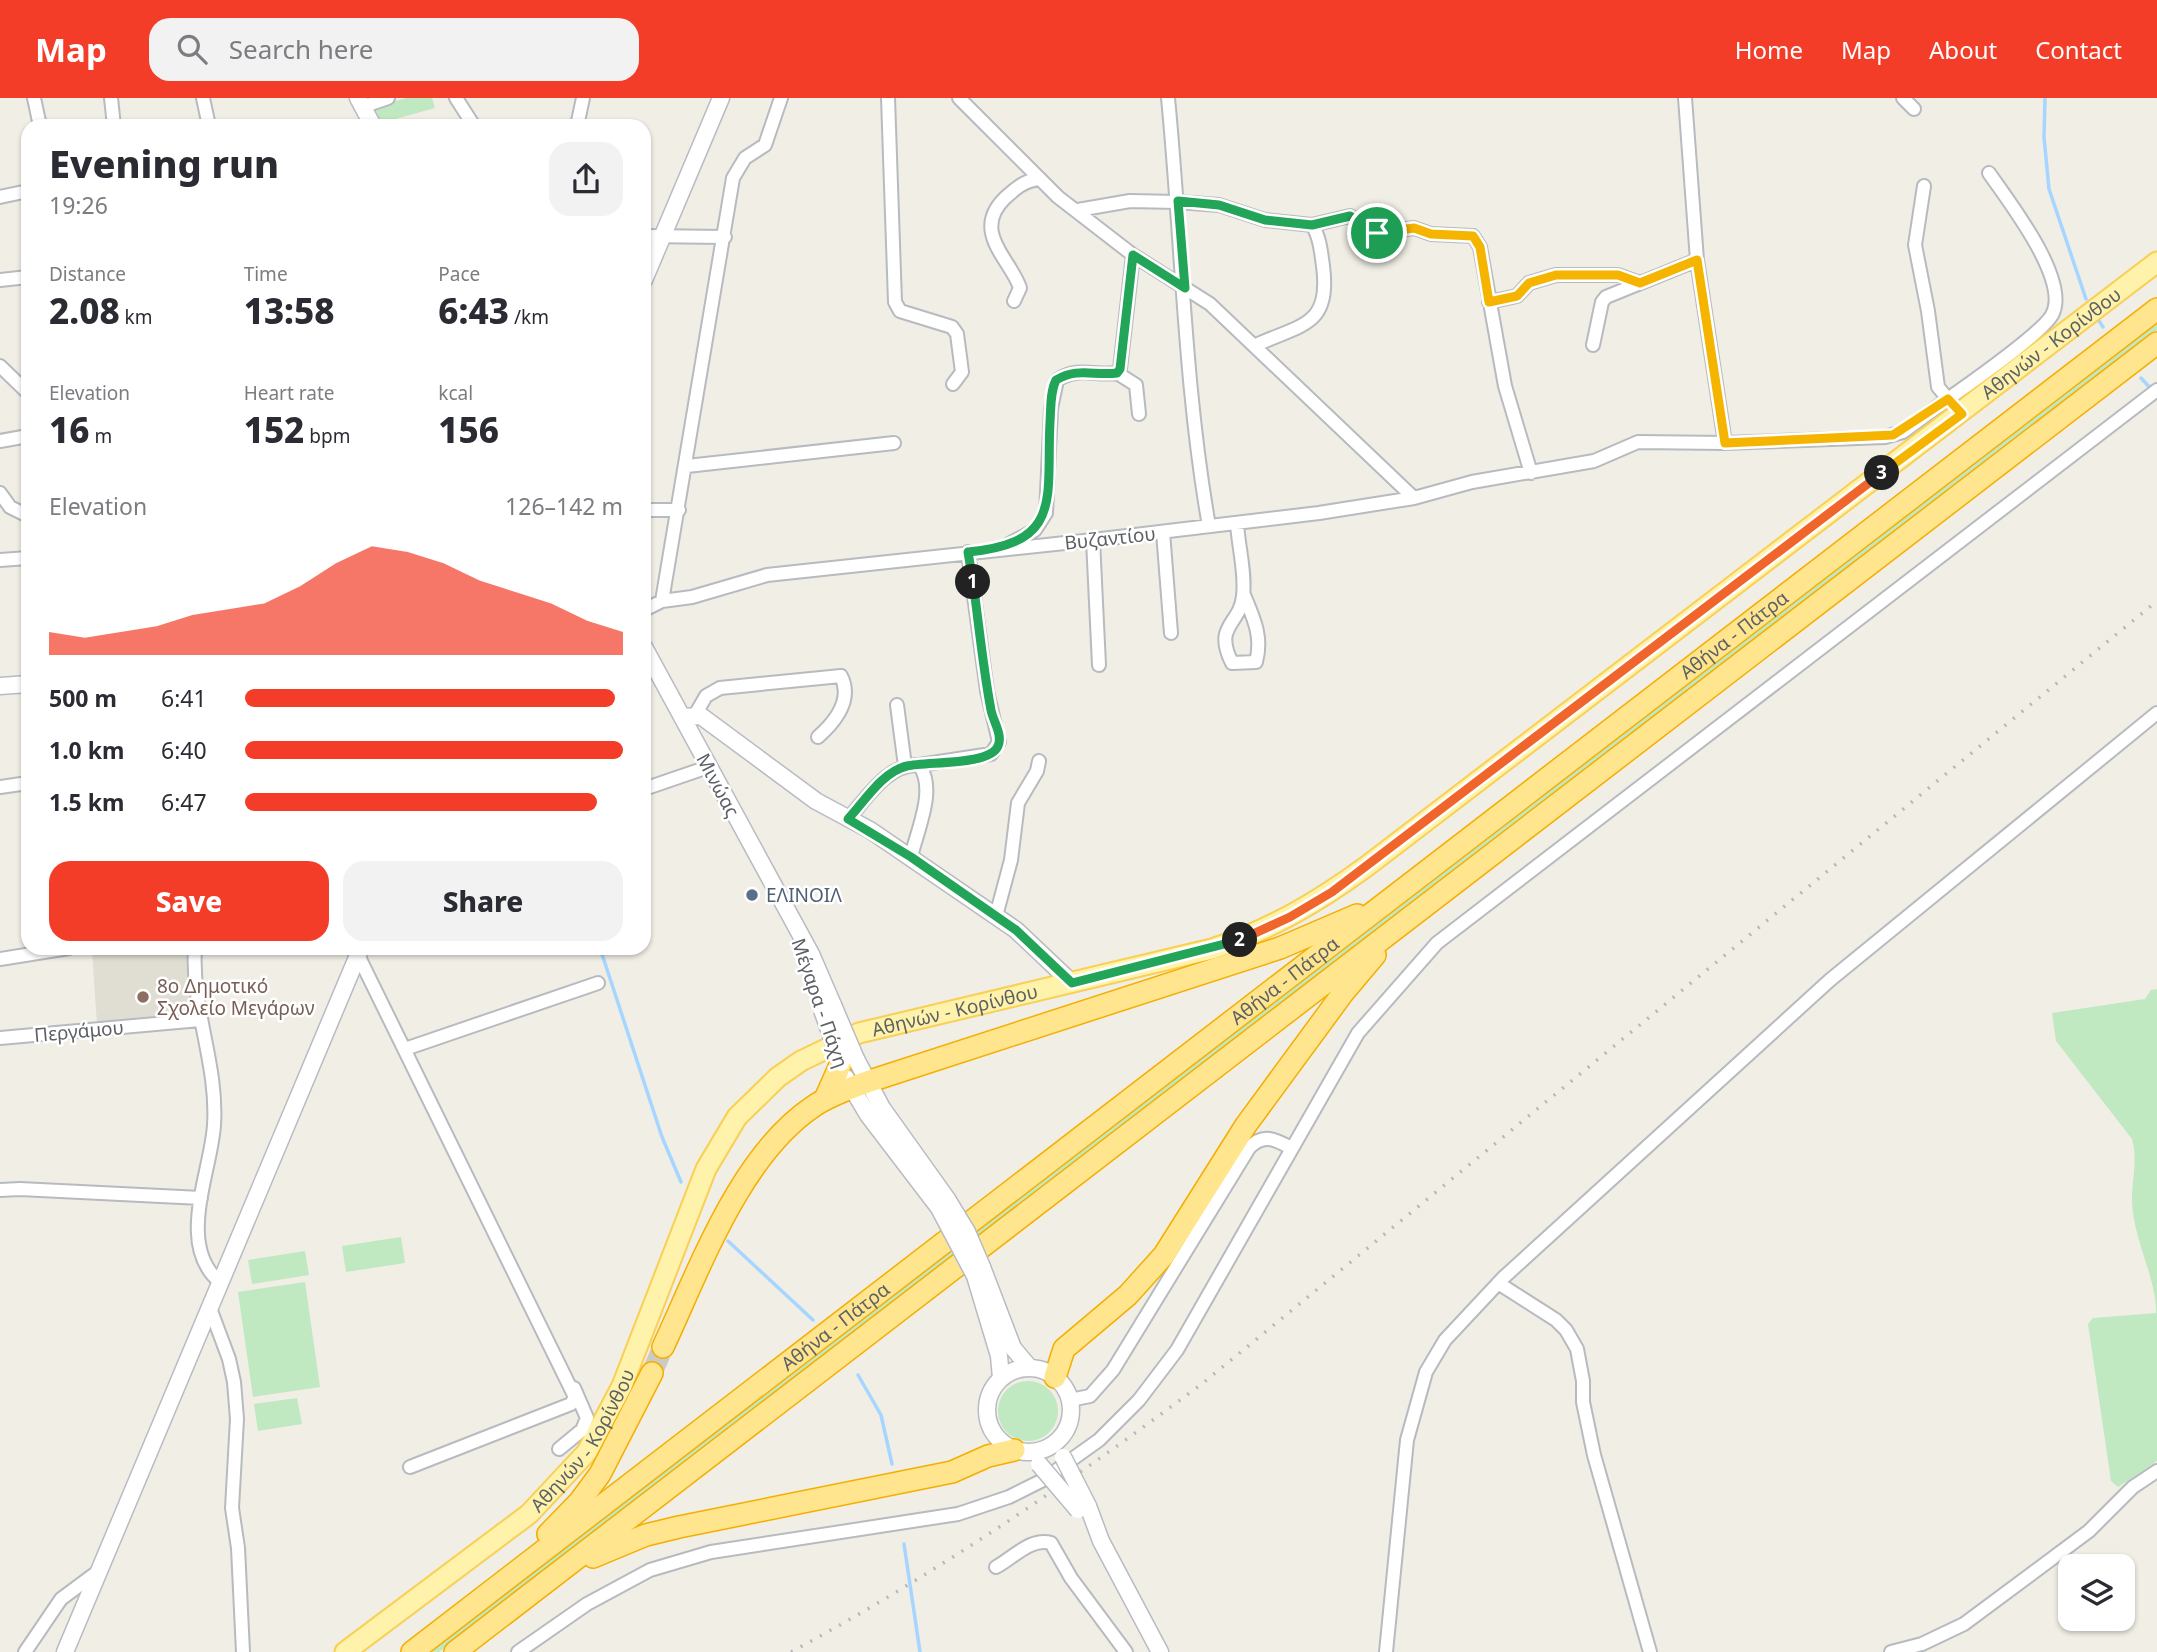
<!DOCTYPE html>
<html lang="en">
<head>
<meta charset="utf-8">
<style>
  body { margin:0; font-family:"Noto Sans",sans-serif; background:#f2f2f3; color:#2b2b33; height:100vh; display:flex; flex-direction:column; font-size:26px; white-space:nowrap }
  * { box-sizing:border-box; margin:0 }
  p { font-size:23px; color:#7c7c81 }
  .icon { flex:none; width:38px; height:38px; fill:none; stroke:currentColor; stroke-width:2; stroke-linecap:round; stroke-linejoin:round }
  .map { position:relative; flex:1; overflow:hidden }
  .sheet { position:absolute; left:21px; top:21px; width:630px; height:836px; display:flex; flex-direction:column; background:#fff; border-radius:21px; box-shadow:0 2px 5px #0004 }
  .sheet>* { flex:none }
  .fabs { position:absolute; left:2058px; top:1456px; display:grid; gap:14px }
  .fabs a { display:grid; place-items:center; width:77px; height:77px; border-radius:14px; background:#fff; box-shadow:0 2px 5px #0004; font-size:35px }
  .pin { position:absolute; display:grid; place-items:center; width:60px; height:60px; color:#fff; margin:-30px; border:4px solid #fff; border-radius:50%; box-shadow:0 2px 7px #0007 }
  .km { position:absolute; width:35px; height:35px; margin:-18px; border-radius:50%; background:#222; color:#fff; font-size:19px; line-height:35px; text-align:center }
  .round { display:grid; place-items:center; flex:none; width:74px; height:74px; border-radius:21px; background:#f2f2f3 }
  .head { display:flex; align-items:center; justify-content:space-between; height:119px; padding:0 28px }
  h1 { font-size:38px; font-weight:800; line-height:52px }
  .metrics { display:grid; grid-template-columns:repeat(3,1fr); gap:10px; height:119px; padding:7px 28px }
  .metrics div { display:grid; align-content:center }
  .metrics b { font-size:35px; font-weight:800 }
  .metrics small { font-size:19px; font-weight:400 }
  .metrics p { font-size:19px }
  .chart { height:196px; padding:14px 28px }
  .chart p { display:flex; justify-content:space-between }
  .chart svg { width:100%; height:126px; margin-top:7px; fill:#f33d28; opacity:.7 }
  .cta { display:flex; gap:14px; margin-top:auto; padding:14px 28px }
  .cta a { flex:1; height:80px; border-radius:21px; background:#f33d28; color:#fff; font-size:28px; font-weight:800; line-height:80px; text-align:center }
  .cta a+a { background:#f2f2f3; color:#2b2b33 }
  ul { padding:0 28px; list-style:none; font-size:23px }
  li { display:grid; grid-template-columns:112px 84px 1fr; align-items:center; height:52px }
  li i { height:18px; border-radius:9px; background:#f33d28 }
  header { display:flex; align-items:center; gap:42px; box-sizing:border-box; height:98px; padding:0 35px; background:#f33d28; color:#fff }
  header strong { font-size:33px }
  nav { display:flex; gap:38px; margin-inline-start:auto; font-size:24px }
  .search { width:490px; height:63px; background:#f2f2f3; display:flex; align-items:center; gap:18px; box-sizing:border-box; padding:0 24px; border-radius:21px; color:#7c7c81; font-size:26px }
  .map>svg:first-child { display:block }
</style>
</head>
<body>
<header>
<strong>Map</strong>
<div class="search"><svg class="icon" aria-label="search" viewBox="0 0 24 24"><circle cx="10" cy="10" r="6"/><path d="M15 15l6 6"/></svg>Search here</div>
<nav><a>Home</a><a>Map</a><a>About</a><a>Contact</a></nav>
</header>
<div class="map">
<svg width="2157" height="1554" viewBox="0 0 2157 1554">
  <rect width="100%" height="100%" fill="#f0eee5"/>
  <!-- education -->
  <path fill="#e0ddd3" d="M188 851 187 879 193 918 97 927 92 852Z"/>
  <!-- green -->
  <path fill="#c0e9c1" d="M406 0H432L435 10 381 25 373 10Z
    M2157 225V232L439 1554H430Z
    M2157 891V1363L2118 1389 2111 1383 2088 1226 2093 1220 2156 1215C2157 1181 2132 1139 2132 1101 2132 1080 2138 1063 2132 1041L2056 943 2052 915 2145 901 2151 892Z
    M401 1139 405 1165 346 1174 342 1148Z
    M305 1153 309 1177 252 1186 248 1162Z
    M305 1184 320 1289 253 1299 238 1194Z
    M998 1313a30 30 0 1 1 60 0a30 30 0 1 1-60 0Z
    M297 1300 302 1326 258 1333 254 1306Z"/>
  <g fill="none" stroke-linecap="round" stroke-linejoin="round">
    <!-- stream -->
    <path stroke="#a6d6ff" stroke-width="3.5" d="M2045 0 2044 39 2049 91 2086 201
      M2099 223 2103 229
      M2141 280 2153 293
      M600 850 662 1039 681 1084
      M728 1143 813 1222
      M858 1277 881 1317 892 1366
      M904 1446 920 1554"/>
    <!-- highway-tunnel -->
    <path stroke="#cbcbc5" stroke-width="21" stroke-dasharray="21 10" stroke-linecap="butt" d="M652 1275 663 1249"/>
    <!-- street casing -->
    <g stroke="#b7bbbf" stroke-width="16">
      <path id="street" d="M34 0 40 28
        M111 0 114 28
        M203 0 209 28
        M456 0 474 28
        M888 0 895 204 900 213 952 229 957 236 962 274 953 286
        M959 0 1058 99 1133 157 1210 206 1414 400 1472 384 1594 363 1638 344 1725 345 1885 339 1903 334 1948 301 1962 316
        M1168 0C1182 143 1184 287 1209 428
        M1685 0 1697 162 1725 345
        M1903 0 1914 11
        M362 9 388 0
        M577 28 583 0
        M1924 88 1915 147 1928 213 1938 289 1948 301C1970 285 2040 237 2052 217 2071 183 2009 104 1989 75
        M0 99 28 93
        M1078 112 1130 103 1178 104 1219 107 1265 122 1312 127C1320 139 1321 154 1323 168 1331 228 1302 226 1256 247
        M1312 127 1350 118 1377 135 1414 130 1431 136 1473 138 1480 149 1505 288 1531 375
        M644 138 725 139
        M0 182 28 179
        M1014 203 1020 190C1012 163 970 134 1005 100 1016 90 1024 83 1038 81
        M1489 204 1517 198 1529 185 1556 177H1618L1640 185
        M1593 247 1602 204 1606 199 1697 162
        M0 268 28 295
        M1117 275 1136 287 1139 316
        M0 343 28 338
        M687 368 894 345
        M0 395 10 409 28 418
        M644 412H679
        M1237 425C1238 447 1246 475 1243 498 1240 527 1213 527 1232 565L1256 564C1263 538 1253 519 1244 497
        M1163 434 1171 535
        M1093 442 1099 567
        M1009 446 1035 432 1046 415 1051 311 1057 282C1080 268 1092 278 1117 275L1120 271 1133 157
        M0 462 28 460
        M662 503 733 80 745 60 765 47 781 0
        M644 512 662 503 692 499 767 477 1093 442 1319 415 1414 400
        M897 607 905 668
        M695 617 706 598 720 590 841 578C853 602 835 624 818 639
        M919 667 991 656 999 644 987 593 968 454
        M0 689 28 685
        M644 691 708 669
        M848 721C867 700 888 665 919 667 937 691 917 732 911 759
        M996 818 1011 762 1018 705 1037 673 1039 663
        M195 850C191 911 218 966 214 1027 211 1075 175 1148 221 1185
        M355 851 575 1299 571 1306 410 1369
        M0 861 69 850
        M0 940 200 922
        M405 951 598 885
        M0 1092 20 1091 201 1100
        M1498 1185 1556 1222 1566 1232 1577 1251 1583 1283V1304L1594 1357 1650 1554
        M210 1210 229 1261 234 1284 237 1321 232 1410 238 1450 243 1554
        M1070 1302 1090 1298 1113 1272 1249 1050C1263 1035 1275 1041 1291 1050
        M559 1351 582 1332 587 1320 574 1290
        M996 1469C1013 1460 1031 1439 1051 1445L1071 1480 1126 1554
        M25 1554 61 1501 100 1472
        M518 1554 587 1506 650 1472 711 1454 958 1416 1009 1399 1043 1382 1099 1342 1139 1302 1177 1252 1358 935 1437 845 2157 292
        M1386 1554 1407 1342 1426 1274 1445 1242 1503 1180 1830 882 2157 615
        M1891 1554 1922 1546 1964 1526 2089 1433 2133 1389 2157 1373"/>
    </g>
    <!-- secondary casing -->
    <g stroke="#b8bcc2" stroke-width="19">
      <path id="secondary" d="M358 0 373 28
        M644 182 721 0
        M644 549 811 856 833 907
        M0 588 28 586
        M682 619 701 618 816 703 870 732 1016 832 1072 885
        M856 961 882 1010 947 1101
        M846 980 868 1017 939 1110
        M982 1169 1013 1250 1029 1269
        M975 1178 999 1258 1001 1280
        M987 1312a42 42 0 1 1 84 0a42 42 0 1 1-84 0Z
        M1088 1408 1101 1443 1160 1554
        M65 1554 361 850"/>
    </g>
    <!-- primary casing -->
    <g stroke="#f9cf54" stroke-width="23">
      <g id="primary">
        <path id="s1" d="M345 1554 529 1416 587 1354 622 1288 706 1071 737 1019 778 979 801 963 859 935 1212 851C1270 832 1318 804 1367 768L2157 164"/>
      </g>
    </g>
    <!-- highway casing -->
    <g stroke="#f5ae00" stroke-width="24">
      <g id="highway">
        <path d="M825 1001 841 965"/>
        <path d="M663 1249C700 1170 740 1057 814 1008 830 997 849 991 867 984L1280 850 1357 817"/>
        <path d="M1055 1279 1064 1251 1128 1197 1164 1157 1246 1027 1343 895 1375 857"/>
        <path d="M548 1436 580 1403 600 1376 652 1275"/>
        <path d="M593 1459 646 1437 679 1429 952 1374 988 1358 1014 1352"/>
        <path id="s2" d="M412 1554 2157 211"/>
        <path d="M455 1554 2157 245"/>
      </g>
    </g>
    <!-- street -->
    <use href="#street" stroke="#fff" stroke-width="12"/>
    <!-- secondary -->
    <use href="#secondary" stroke="#fff" stroke-width="16"/>
    <!-- primary -->
    <use href="#primary" stroke="#fff3ab" stroke-width="19"/>
    <!-- highway -->
    <use href="#highway" stroke="#ffe58d" stroke-width="21"/>
    <!-- rail -->
    <path stroke="#b6b7b7" stroke-width="3.5" stroke-dasharray="2 9" stroke-linecap="butt" d="M791 1554C936 1476 1072 1383 1203 1285L2157 503"/>
    <!-- secondary-bridge casing -->
    <g stroke="#b8bcc2" stroke-width="19" stroke-linecap="butt">
      <path id="secondary-bridge" d="M833 907 856 961
        M822 912 841 965
        M947 1101 967 1134 982 1169
        M939 1110 975 1178
        M1063 1359 1088 1408
        M1039 1366 1078 1412"/>
    </g>
    <!-- secondary-bridge -->
    <use href="#secondary-bridge" stroke="#fff" stroke-width="16"/>
  </g>
  <g fill="none" stroke-linecap="round" stroke-linejoin="round">
    <!-- split-1 casing -->
    <g stroke="#fff" stroke-width="14">
      <path id="split-1" d="M973 484 968 454C1064 445 1046 400 1050 324 1051 310 1050 294 1056 282 1078 269 1094 278 1117 275L1120 271 1133 157 1185 190 1178 103 1219 107 1265 122 1312 127 1350 118 1377 135"/>
    </g>
    <!-- split-2 casing -->
    <g stroke="#fff" stroke-width="14">
      <path id="split-2" d="M973 484C979 527 983 570 991 612 993 623 1003 637 998 648 990 668 926 663 907 668 883 673 864 704 848 721L911 759 1016 832 1072 885 1240 842"/>
    </g>
    <!-- split-3 casing -->
    <g stroke="#fff" stroke-width="14">
      <path id="split-3" d="M1240 842 1290 819 1332 794 1882 375"/>
    </g>
    <!-- split-4 casing -->
    <g stroke="#fff" stroke-width="14">
      <path id="split-4" d="M1377 135 1414 130 1431 136 1473 138 1480 149 1489 204 1517 198 1529 185 1556 177H1618L1640 185 1697 162 1725 345 1893 337 1948 301 1962 316 1882 375"/>
    </g>
    <!-- split-1 -->
    <use href="#split-1" stroke="#22a559" stroke-width="9"/>
    <!-- split-2 -->
    <use href="#split-2" stroke="#22a559" stroke-width="9"/>
    <!-- split-3 -->
    <use href="#split-3" stroke="#f0652b" stroke-width="9"/>
    <!-- split-4 -->
    <use href="#split-4" stroke="#f5b400" stroke-width="9"/>
  </g>
  <!-- markers -->
  <circle fill="#5c6f8a" stroke="#fff" stroke-width="2.5" cx="752" cy="797" r="7"/>
  <circle fill="#8d6e63" stroke="#fff" stroke-width="2.5" cx="143" cy="899" r="7"/>
  <g text-anchor="middle" stroke-width="5" stroke-linejoin="round" paint-order="stroke">
    <!-- street labels -->
    <g font-size="19" fill="#5d6166" stroke="#fff">
      <text dy="7" stroke="none"><textPath href="#s1" startOffset="2233">Αθηνών - Κορίνθου</textPath></text>
      <text transform="translate(1110 440) rotate(-6)" y="7">Βυζαντίου</text>
      <text dy="7" stroke="none"><textPath href="#s2" startOffset="1668">Αθήνα - Πάτρα</textPath></text>
      <text transform="translate(718 687) rotate(62)" y="7">Μινώας</text>
      <text dy="7" stroke="none"><textPath href="#s2" startOffset="1101">Αθήνα - Πάτρα</textPath></text>
      <text transform="translate(820 905) rotate(71)" y="7">Μέγαρα - Πάχη</text>
      <text dy="7" stroke="none"><textPath href="#s1" startOffset="931">Αθηνών - Κορίνθου</textPath></text>
      <text transform="translate(79 933) rotate(-5)" y="7">Περγάμου</text>
      <text dy="7" stroke="none"><textPath href="#s2" startOffset="534">Αθήνα - Πάτρα</textPath></text>
      <text dy="7" stroke="none"><textPath href="#s1" startOffset="322">Αθηνών - Κορίνθου</textPath></text>
    </g>
    <!-- service labels -->
    <g font-size="19" fill="#4e5e75" stroke="#fff" text-anchor="start">
      <text x="766" y="804">ΕΛΙΝΟΙΛ</text>
    </g>
    <!-- education labels -->
    <g font-size="19" fill="#785e54" stroke="#fff" text-anchor="start">
      <text x="157" y="895">8ο Δημοτικό<tspan x="157" dy="22">Σχολείο Μεγάρων</tspan></text>
    </g>
  </g>
</svg>
<div class="fabs">
<a><svg class="icon" aria-label="layers" viewBox="0 0 24 24"><path d="M12 4l9 5-9 5-9-5zM3 14l9 5 9-5"/></svg></a>
</div>
<div class="pin" style="left:1377px;top:135px;background:#1e9e55"><svg class="icon" aria-label="arrive" viewBox="0 0 24 24"><path d="M6 21V4h12l-3 4 3 4H6"/></svg></div>
<b class="km" style="left:973px;top:484px">1</b>
<b class="km" style="left:1240px;top:842px">2</b>
<b class="km" style="left:1882px;top:375px">3</b>
<section class="sheet">
<div class="head"><div><h1>Evening run</h1><p>19:26</p></div><a class="round"><svg class="icon" aria-label="share" viewBox="0 0 24 24"><path d="M12 15V3M7 8l5-5 5 5M5 13v7h14v-7"/></svg></a></div>
<div class="metrics">
<div><p>Distance</p><b>2.08<small> km</small></b></div>
<div><p>Time</p><b>13:58</b></div>
<div><p>Pace</p><b>6:43<small> /km</small></b></div>
</div>
<div class="metrics">
<div><p>Elevation</p><b>16<small> m</small></b></div>
<div><p>Heart rate</p><b>152<small> bpm</small></b></div>
<div><p>kcal</p><b>156</b></div>
</div>
<div class="chart"><p><span>Elevation</span>126–142 m</p>
<svg viewBox="0 0 160 44" preserveAspectRatio="none"><path d="M0 44V36L10 38L20 36L30 34L40 30L50 28L60 26L70 20L80 12L90 6L100 8L110 12L120 18L130 22L140 26L150 32L160 36V44z"/></svg>
</div>
<ul>
<li><b>500 m</b>6:41<i style="width:98%"></i></li>
<li><b>1.0 km</b>6:40<i style="width:100%"></i></li>
<li><b>1.5 km</b>6:47<i style="width:93%"></i></li>
</ul>
<div class="cta"><a>Save</a><a>Share</a></div>
</section>
</div>
</body>
</html>
